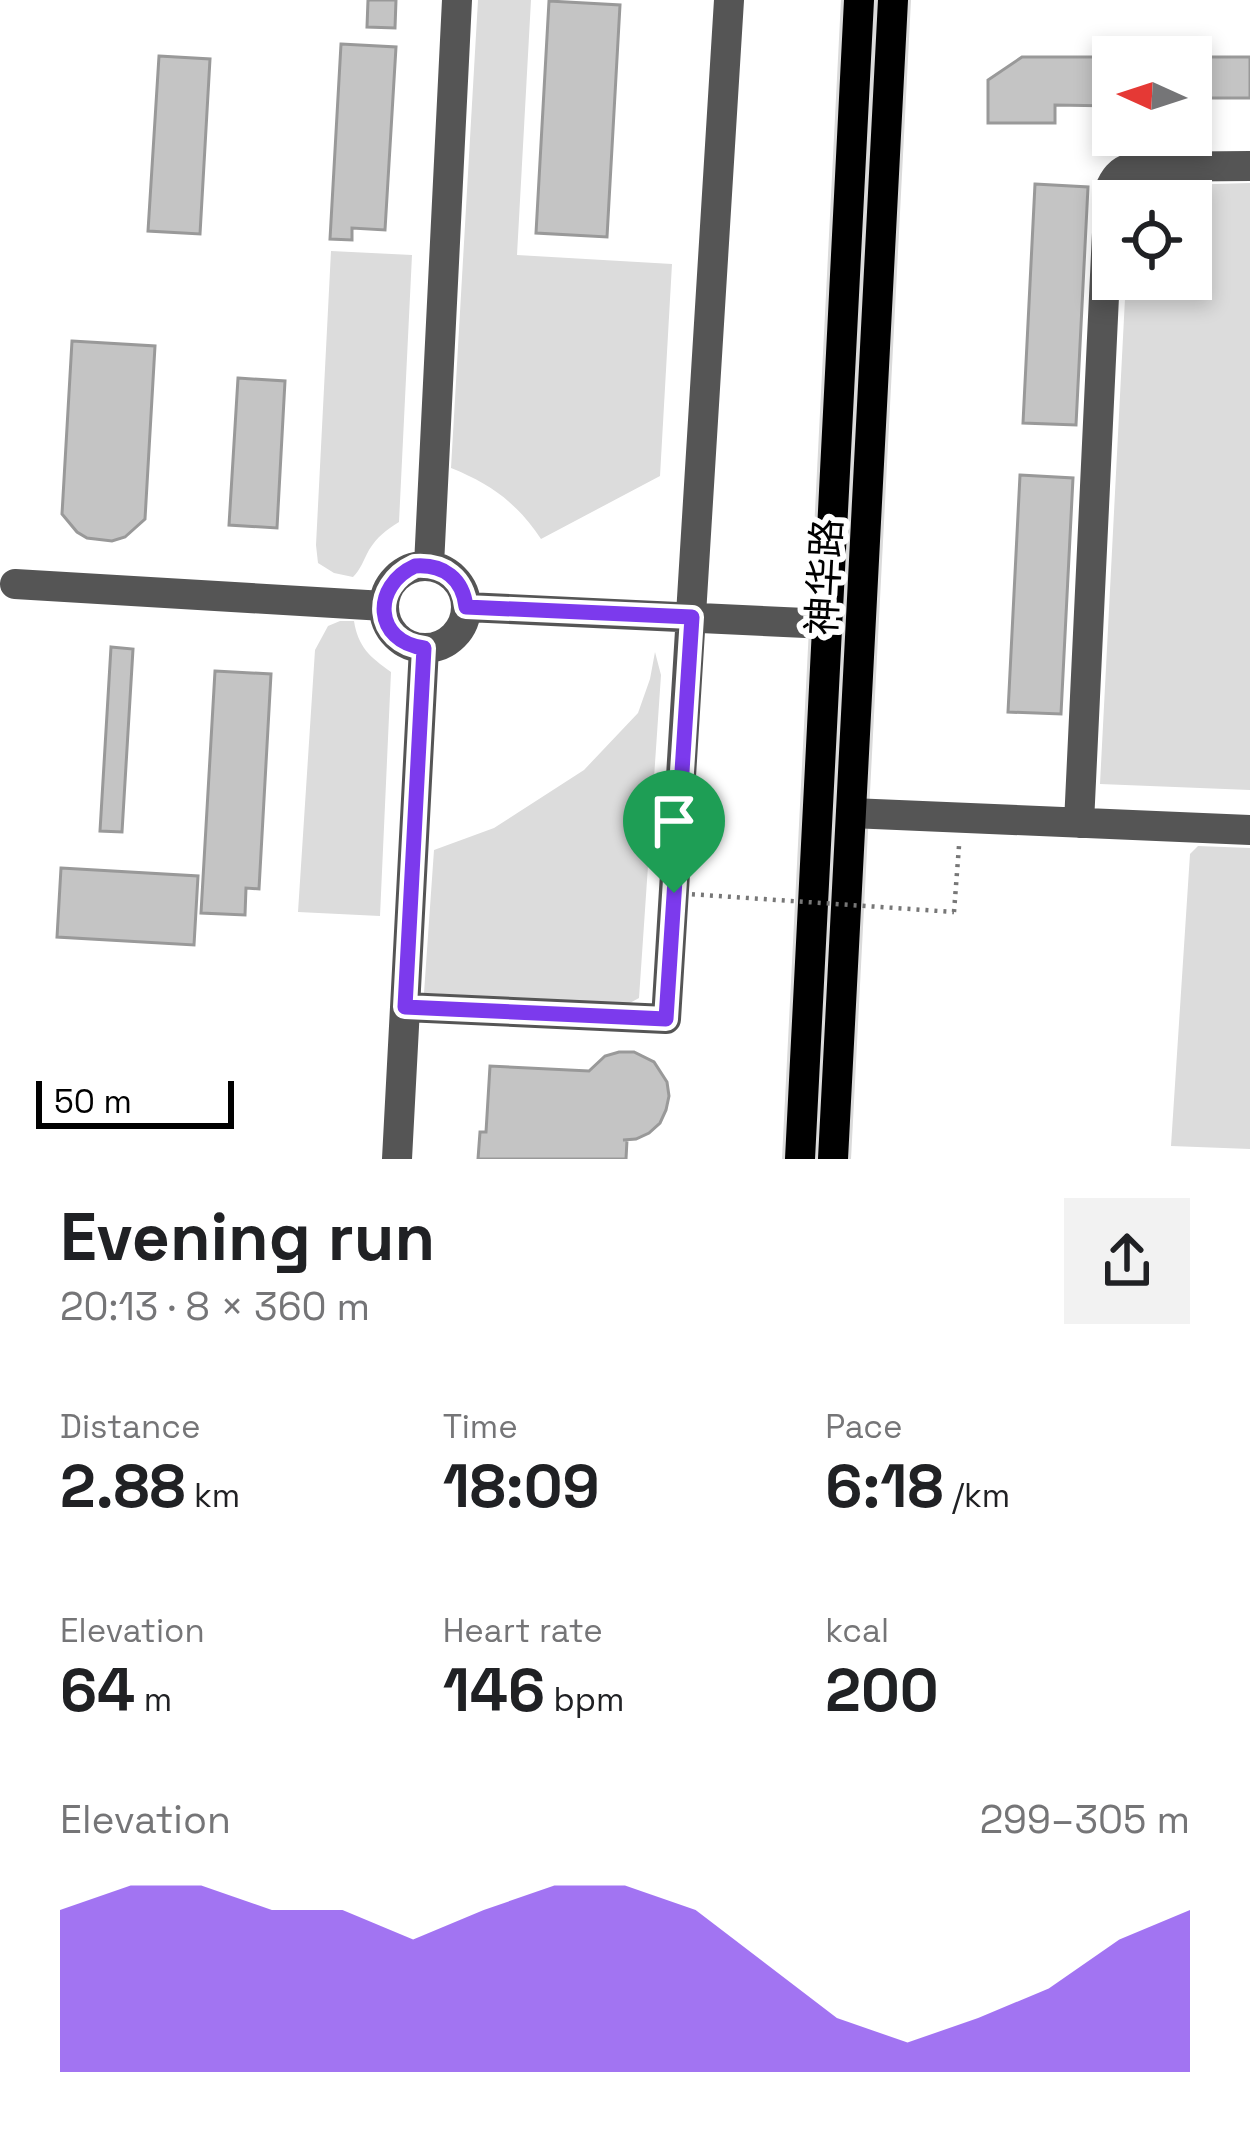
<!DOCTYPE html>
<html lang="en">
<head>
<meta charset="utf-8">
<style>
  body { margin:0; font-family:"Space Grotesk","Noto Sans SC",sans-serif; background:#f2f2f2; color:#202124; height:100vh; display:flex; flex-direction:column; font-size:45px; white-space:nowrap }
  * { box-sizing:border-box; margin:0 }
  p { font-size:39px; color:#757577 }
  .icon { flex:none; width:66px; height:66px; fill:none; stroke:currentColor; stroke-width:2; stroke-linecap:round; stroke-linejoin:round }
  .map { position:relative; height:1159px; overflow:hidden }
  .sheet { display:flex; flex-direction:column; background:#fff; flex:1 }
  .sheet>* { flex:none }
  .needle { width:78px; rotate:273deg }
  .tools { position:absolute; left:1092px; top:36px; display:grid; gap:24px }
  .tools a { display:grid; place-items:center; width:120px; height:120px; border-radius:0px; background:#fff; box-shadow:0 6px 18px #0003; font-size:60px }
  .scale { position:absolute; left:36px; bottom:30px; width:198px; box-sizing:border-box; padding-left:12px; border:6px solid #000; border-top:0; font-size:33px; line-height:42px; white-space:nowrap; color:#000; -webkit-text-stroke:9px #fff; paint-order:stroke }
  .pin { position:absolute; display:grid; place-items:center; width:102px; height:102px; color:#fff; margin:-123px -51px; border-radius:50% 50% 50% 0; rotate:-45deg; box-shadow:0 0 12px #0007 }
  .pin .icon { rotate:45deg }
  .round { display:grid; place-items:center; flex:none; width:126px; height:126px; border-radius:0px; background:#f2f2f2 }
  .headline { display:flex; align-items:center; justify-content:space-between; height:204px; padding:0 60px }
  h1 { font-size:66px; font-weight:700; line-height:90px }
  .figures { display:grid; grid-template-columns:repeat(3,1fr); gap:18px; height:204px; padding:12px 60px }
  .figures div { display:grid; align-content:center }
  .figures b { font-size:60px; font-weight:700 }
  .figures small { font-size:33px; font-weight:400 }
  .figures p { font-size:33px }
  .chart { height:336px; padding:24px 60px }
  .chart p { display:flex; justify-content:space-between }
  .chart svg { width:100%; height:216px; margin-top:12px; fill:#7c3aed; opacity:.7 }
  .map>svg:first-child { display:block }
</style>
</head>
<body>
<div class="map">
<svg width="1250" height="1159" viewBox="0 0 1250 1159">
  <rect width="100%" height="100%" fill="#fff"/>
  <!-- green -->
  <path fill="#dcdcdc" d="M478 0H531L517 255 672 264 660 476 541 539C517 503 491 484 451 468Z
    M1250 183V790L1100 784 1126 279H1191V201H1134L1145 186Z
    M331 251 412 255 399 522C386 530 377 537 369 550 363 561 361 569 353 577L334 573 318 563 316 545Z
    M340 621H354C358 647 370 657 391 672L380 916 298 912 315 650 328 626Z
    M655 652 661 675 639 998 628 1004 424 993 434 850 494 828 584 770 638 713 650 679Z
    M1198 846 1250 848V1149L1171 1146 1190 854Z"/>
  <!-- building -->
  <path fill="#c4c4c4" stroke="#999" stroke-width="3" d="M368 0H396L395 28 367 27Z
    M549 1 620 5 607 237 536 233Z
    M341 44 396 47 385 230 352 228V240L330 239Z
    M159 56 210 59 200 234 148 231Z
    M1022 57H1172H1113V106L1055 105V123H988V80Z
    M1172 57H1250V98H1191V57Z
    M1035 184 1088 187 1076 425 1023 423Z
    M72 341 155 346 145 519 125 537 112 541 87 538 77 532 62 514Z
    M238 378 285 381 277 528 229 525Z
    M1020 475 1073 478 1061 714 1008 712Z
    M111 647 133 649 122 832 100 831Z
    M215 671 271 674 259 889 246 888 245 915 201 913Z
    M61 868 198 876 194 945 57 937Z
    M619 1052H634L654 1062 667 1082 669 1096 666 1110 660 1123 649 1133 636 1139 623 1140H627L626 1159H478L480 1132H486L490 1066 589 1071 605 1056Z"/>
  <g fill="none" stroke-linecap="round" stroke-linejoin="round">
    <!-- major casing -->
    <g stroke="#dbdbdb" stroke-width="36">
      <path id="major" d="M800 1159 859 0
        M833 1159 893 0"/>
    </g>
    <!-- path -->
    <path stroke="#777" stroke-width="4.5" stroke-dasharray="3 6" stroke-linecap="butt" d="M954 912 959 846"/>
    <!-- minor -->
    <path stroke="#555" stroke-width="30" d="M429 565 457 0
      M384 607a41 41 0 1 1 82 0a41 41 0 1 1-82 0Z
      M15 584 384 606
      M466 607 827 624
      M851 813 1250 830
      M1079 823 1109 191C1114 178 1119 171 1133 167L1250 166
      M405 1007 666 1019 729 0
      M397 1159 424 648"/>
    <!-- major -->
    <use href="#major" stroke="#000" stroke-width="30"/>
    <!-- path-bridge -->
    <path stroke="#777" stroke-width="4.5" stroke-dasharray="3 6" stroke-linecap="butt" d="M674 893 954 912"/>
  </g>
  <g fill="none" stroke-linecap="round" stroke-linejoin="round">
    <!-- route casing -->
    <g stroke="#fff" stroke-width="24">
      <path id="route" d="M415 566C444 564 463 579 466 607L692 617 666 1019 405 1007 424 648C374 642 371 586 415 566Z"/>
    </g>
    <!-- route -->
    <use href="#route" stroke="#7c3aed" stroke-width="15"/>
  </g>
  <g text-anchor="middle" stroke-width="12" stroke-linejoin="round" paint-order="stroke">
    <!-- street labels -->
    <g font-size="39" fill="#000" stroke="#fff">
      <text transform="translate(824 577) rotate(-87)" y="14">神华路</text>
    </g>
  </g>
</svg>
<div class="tools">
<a><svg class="needle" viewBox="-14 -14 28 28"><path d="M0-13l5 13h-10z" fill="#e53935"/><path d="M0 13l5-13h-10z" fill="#757577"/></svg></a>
<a><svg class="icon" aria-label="locate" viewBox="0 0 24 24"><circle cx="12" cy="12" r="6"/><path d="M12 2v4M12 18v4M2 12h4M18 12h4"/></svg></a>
</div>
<div class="scale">50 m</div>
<div class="pin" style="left:674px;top:893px;background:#1e9e55"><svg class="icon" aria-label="arrive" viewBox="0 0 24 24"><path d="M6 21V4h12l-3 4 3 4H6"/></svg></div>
</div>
<section class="sheet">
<div class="headline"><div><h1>Evening run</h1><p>20:13 · 8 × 360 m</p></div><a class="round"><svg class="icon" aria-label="share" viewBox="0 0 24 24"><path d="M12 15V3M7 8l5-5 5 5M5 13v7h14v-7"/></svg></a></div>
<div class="figures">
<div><p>Distance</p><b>2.88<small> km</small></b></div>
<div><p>Time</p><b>18:09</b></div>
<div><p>Pace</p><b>6:18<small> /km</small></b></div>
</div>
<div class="figures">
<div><p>Elevation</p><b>64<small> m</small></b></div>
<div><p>Heart rate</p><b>146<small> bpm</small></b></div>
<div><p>kcal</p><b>200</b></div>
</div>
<div class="chart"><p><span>Elevation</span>299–305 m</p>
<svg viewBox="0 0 160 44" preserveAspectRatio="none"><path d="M0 44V11L10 6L20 6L30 11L40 11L50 17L60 11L70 6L80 6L90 11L100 22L110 33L120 38L130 33L140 27L150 17L160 11V44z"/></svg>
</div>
</section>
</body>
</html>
